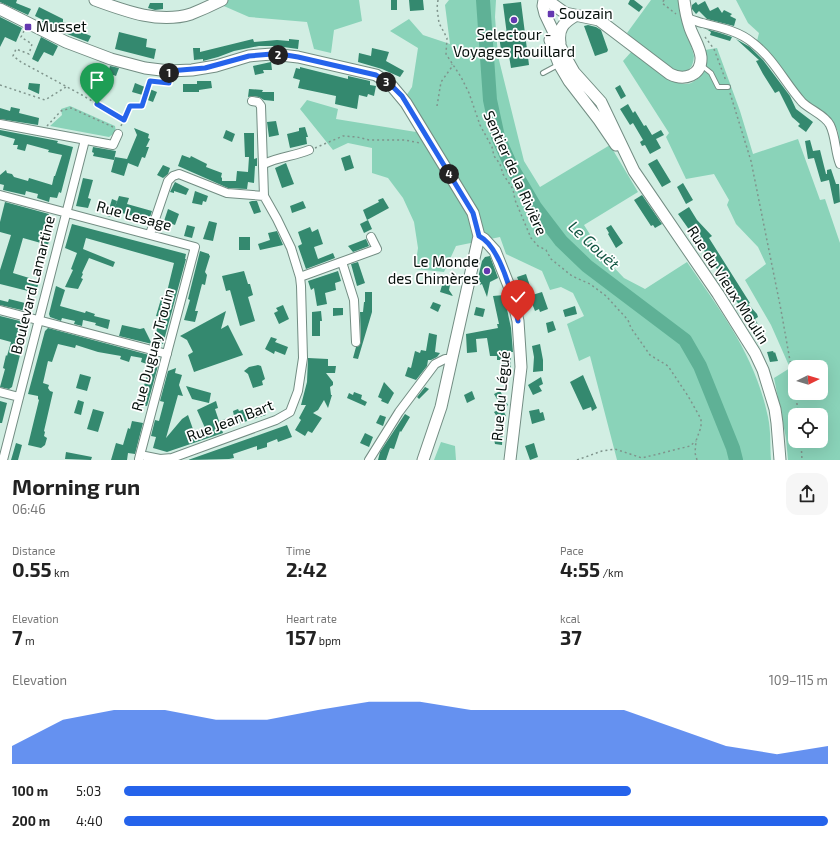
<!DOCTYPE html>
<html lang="en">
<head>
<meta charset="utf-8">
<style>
  body { margin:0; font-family:"Exo 2",sans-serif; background:#f6f6f6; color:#222; height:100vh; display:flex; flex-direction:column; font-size:15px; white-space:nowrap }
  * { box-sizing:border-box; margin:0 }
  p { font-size:13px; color:#767676 }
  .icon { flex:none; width:22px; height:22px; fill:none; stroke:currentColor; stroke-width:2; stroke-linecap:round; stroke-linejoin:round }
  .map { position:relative; height:460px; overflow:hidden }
  .details { display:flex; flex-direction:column; background:#fff; flex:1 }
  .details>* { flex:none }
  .needle { width:26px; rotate:85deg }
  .tools { position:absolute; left:788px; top:360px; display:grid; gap:8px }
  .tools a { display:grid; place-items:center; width:40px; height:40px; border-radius:8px; background:#fff; box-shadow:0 4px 16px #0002; font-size:20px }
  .pin { position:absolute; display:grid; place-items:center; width:34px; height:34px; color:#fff; margin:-41px -17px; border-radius:50% 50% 50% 0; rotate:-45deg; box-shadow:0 0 4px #0007 }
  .pin .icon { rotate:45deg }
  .km { position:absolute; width:20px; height:20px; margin:-10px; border-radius:50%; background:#222; color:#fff; font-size:11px; line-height:20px; text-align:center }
  .round { display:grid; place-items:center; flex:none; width:42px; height:42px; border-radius:12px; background:#f6f6f6 }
  .head { display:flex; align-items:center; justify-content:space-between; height:68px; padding:0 12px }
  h1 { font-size:22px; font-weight:700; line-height:30px }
  .metrics { display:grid; grid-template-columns:repeat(3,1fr); gap:6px; height:68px; padding:4px 12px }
  .metrics div { display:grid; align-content:center }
  .metrics b { font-size:20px; font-weight:700 }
  .metrics small { font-size:11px; font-weight:400 }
  .metrics p { font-size:11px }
  .chart { height:112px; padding:8px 12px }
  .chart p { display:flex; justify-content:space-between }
  .chart svg { width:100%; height:72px; margin-top:4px; fill:#2563eb; opacity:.7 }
  ul { padding:0 12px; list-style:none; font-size:13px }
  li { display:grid; grid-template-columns:64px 48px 1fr; align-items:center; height:30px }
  li i { height:10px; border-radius:5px; background:#2563eb }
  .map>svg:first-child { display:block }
</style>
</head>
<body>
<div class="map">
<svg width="840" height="460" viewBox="0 0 840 460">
  <rect width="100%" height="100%" fill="#d2eee3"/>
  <!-- green -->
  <path fill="#8ad3b9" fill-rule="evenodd" d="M210 0H359L362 21 334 30 331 53 314 49 307 22 249 17Z
    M449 0H496L495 17 498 56 524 161 540 187 610 145 638 192 584 225 605 258 624 278 645 289 687 262C722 313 755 355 768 417 771 431 770 446 771 460H617L590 356 579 361 567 324 584 316 573 293 561 287 550 290 542 271 506 254 500 237 456 246 444 272 415 269 418 248 414 222 403 198 388 178 372 173V148L348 143 333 150 300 109 307 100 338 109 336 119 416 132 408 116 400 105 412 87 418 48 390 31 409 19 423 35 450 44 445 5Z
    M651 0H679L694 56C691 98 638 43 627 33Z
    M736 0H840V147L838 131 829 118 800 96 757 41 759 33 748 23Z
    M717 48 740 111 753 154 798 139 820 200 825 199 840 243V460H788L786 438 774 378 790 368 771 325 745 280 766 264 758 247 736 224 727 205 729 200 714 174 686 179 666 137 669 133 623 61 632 51C644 60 673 86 687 84 694 83 700 77 704 72L705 50ZM795 367H821V393H795ZM795 415H821V441H795Z
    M70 106 115 126 116 132 109 137 50 126 62 115 61 109Z
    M441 442 455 446 456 460H434Z"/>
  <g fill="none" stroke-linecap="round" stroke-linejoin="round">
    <!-- river -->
    <path stroke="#5fb196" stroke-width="14" d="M483 0 490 100 498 137 511 166 535 207 561 241 587 266 685 340 700 366 733 448 736 460"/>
  </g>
  <!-- building -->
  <path fill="#34896f" d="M0 0H17L16 3 31 9 28 15 0 2Z
    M391 0H397V10H391Z
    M409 0H423L424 10 410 11Z
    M630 0H634L643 7 639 12 628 4Z
    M705 1 710 11 718 7 722 13 724 10 732 14 730 16 736 19 734 26 707 19 699 11 696 14 692 9V5L696 2 698 5Z
    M521 2 529 65 511 68 509 56 502 57 499 36 507 35 503 4Z
    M150 3H163V9L155 10 148 8Z
    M39 7 63 19V22L82 29 81 32 91 36 88 42 62 32 42 22 43 20 35 16Z
    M0 17 22 28 16 42 5 37 0 47Z
    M588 25 596 27 601 30 608 50 607 52 595 56 584 26Z
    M706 29 720 33 732 37 730 41 710 35 711 32Z
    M119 32 147 39 146 47 156 49 154 59 115 49Z
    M41 37 58 46 53 56 44 52 38 62 32 59Z
    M253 39 254 42 277 40 289 41V39L299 40 298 49 276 46H259L234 51 218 57 203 61V59L194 60 193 48H200V52Z
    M736 39 750 47 763 60 790 96 796 109 813 122 806 132 798 126 800 124 792 117 779 91 775 93 763 74 756 61 759 60Z
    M372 48 389 52 386 61 404 71 400 77 382 69 358 62 359 53 371 56Z
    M271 62 272 70H263L264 73 255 75 253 66Z
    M110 66 119 68 116 76 108 73Z
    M300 67 348 79V76L370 81V85L376 86 374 96 368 94 367 97 359 95 357 109 335 104 336 96 298 88 300 80 293 78 296 68 300 69Z
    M197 81H211L212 88 199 90V92H183V84H197Z
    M29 83 40 84 39 94 28 89Z
    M135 83 157 92 153 102 145 99 146 96 132 92Z
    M620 85 626 96 621 99 615 88Z
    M249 89 263 90 262 92H274V101L264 100 259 97 253 96 248 97Z
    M628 104 633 113 635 111 644 126 646 125 652 135 661 130 664 135 656 139 661 148 650 154 645 145 642 146 640 142 643 140 633 123 630 125 620 109Z
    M11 107 20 109 19 113 39 118 38 125 0 119V108L10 111Z
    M276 121 279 135 269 137 267 122Z
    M305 127 308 137H306L307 144 290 148 287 134 299 131V128Z
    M134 128 149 134 148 138 150 139 146 147H149L145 158 142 157 138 167 128 163 124 176 111 172 115 157 127 159 137 135Z
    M0 130 58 141 57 143 73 147 61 193 59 192 57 198 50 197 49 202 37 198 38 194 26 191 25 195 3 190 4 185 0 184V175L6 170 7 173 12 174 14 177 28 181 29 178 52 185 54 176H55L62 155 48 152 49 150 27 144 25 151 17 149 18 145H13L15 139 0 135Z
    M226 130 235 134 232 142 223 138Z
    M244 133H254V159L257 158V166H255L254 183 248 182 247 189 228 188 178 166 182 155 190 158 191 156 207 164 206 167 222 173 221 177 222 178V181H236L237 171 248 172 249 157H245Z
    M810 140 813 151 820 150 826 174H827V170L831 169 836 184H839L840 202 834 204 829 180 821 182 814 158 808 159 805 141Z
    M93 147 116 151 114 160 93 156 94 153 92 152Z
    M350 155 354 168 345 171 341 158Z
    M657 159 671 182 662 187 648 164Z
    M286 163 294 184 282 188 275 168Z
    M163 165 170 168 168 174 163 178 157 175Z
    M83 178 93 180 88 198 91 199 88 208 76 206Z
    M175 182 189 189 186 195 174 191V193L170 192Z
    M683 183 693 200 686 204 677 187Z
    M195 191 208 196 206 202 203 201 202 205 192 203Z
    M642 195 662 224 655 228 653 225 651 226 634 200Z
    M119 196 129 198 127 204 152 211 149 220 114 211 112 217 107 216 112 199 117 201 114 210Z
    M383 198 389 208 367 220 363 210 379 202 378 200Z
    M252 201H257L261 212 254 214 249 202Z
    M303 201 306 208 292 213 290 206Z
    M5 202 49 214 45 231 51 233 48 245 23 238 13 273 39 281 36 293 0 284V270L11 235 0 232V222Z
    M689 207 697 220 712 236 709 238 750 303 748 304 757 314 758 317 755 319 761 329 755 333 749 323 737 308 740 306 732 295 734 293 678 214Z
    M168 209 179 214 175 225 164 221Z
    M368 220 372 229 364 233 360 224Z
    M209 221 217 223 213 241 203 239Z
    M72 224 186 254 185 259H186L163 344 154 341 160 317 156 316 161 299 165 300 174 263 86 238 83 249 115 262 113 267 89 258 82 273 83 274 81 278 83 279 78 289 65 287 73 270 71 269 77 253 65 248Z
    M187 225 195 227 192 238 184 236Z
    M611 225 623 243 616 248 608 234 609 233 606 228Z
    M310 227 312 232 318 229 323 244 314 247 318 259 333 253 335 258 306 269 298 246 302 244 298 232Z
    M277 231 283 245 260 250 258 244 270 240 268 233Z
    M239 237H250V250H239Z
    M366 239 369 246 353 252 348 246Z
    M200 251 209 254V255L210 256 205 272 207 275 205 285 202 284 195 311H198L195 322 184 320 190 300 188 299Z
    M490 256 498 278 490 282 487 297 482 284 480 285 481 282H477L482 261 485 257Z
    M358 262 365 283 357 286 351 264Z
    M244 271 248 284H250L253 295 248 297 255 321 240 326 230 290 226 291 222 276Z
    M338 271 341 281 335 283 336 290 325 293 327 304 317 306 314 288 311 290 308 281Z
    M526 274 532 292 524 294 517 277Z
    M443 282 450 285 449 290 453 296 440 292Z
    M56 286 65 290 60 306 85 313 86 311 95 314 94 316 110 320 108 329 95 325 96 323 83 320 82 326 74 324 75 321 62 318 61 321 50 317 49 314Z
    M365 292H372V312L358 359 353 358 356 347 359 346 361 342 360 312H363L364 302H365Z
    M542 292 548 309 540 312 539 309 535 311 529 296Z
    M504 295 511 328 513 352H511V371H502V360H497V356H490L487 338 476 339 477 352 467 353 466 334 498 328 497 324H499L493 296Z
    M9 299 33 305 30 312 0 305V300L8 302Z
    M433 302 441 305 438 312 430 308Z
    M283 305 289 319 279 324 274 313 278 311 276 308Z
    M575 306 577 314 565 317 563 310Z
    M476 307 485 309 483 317 474 315Z
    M333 308H343V315L333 316Z
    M226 311 221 329 228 325 243 355 194 372 188 355 193 352 187 340 180 336Z
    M321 311 322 321H320V336H312V312Z
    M0 316 28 323 12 387 9 389 0 387 5 369 3 368 6 355 7 356 11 342 0 339Z
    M553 321 556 330 548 333 546 323Z
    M122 325 140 329 144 328 152 344 119 336Z
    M48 328 153 356 152 360 159 362 147 406 137 404 141 388 143 389 150 365 141 362 142 358 131 356 129 362 120 359 121 356 98 352 76 345 75 348 58 344 52 362 48 361 43 383 49 385 48 388 50 391 53 392 44 431 45 432 44 436 47 438 45 445 41 448 28 445 39 400 38 399V396L28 394 45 331Z
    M429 333 437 335 435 352 440 353 437 357 431 360H428L427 366 416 380 405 376 408 367 411 368 415 351 420 353 421 350 426 351Z
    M271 337 277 339 275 342 288 347 285 355 275 351 274 354 265 349Z
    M540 344 543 360V371L533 372 534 357 532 346Z
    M773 351 774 353 775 352 778 361 770 362 767 352Z
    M308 358 328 359V366H336L335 373H326L333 382V385L330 387 331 395H332L328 408 324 400 318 410 313 413 322 418 312 433 308 431 305 436 295 430 301 420 299 418 306 405H301L307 382Z
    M258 365 261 366 265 379 262 381 263 385 253 388 248 374 244 371 249 367Z
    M176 368 175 373 182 375 179 385 183 396 178 395 166 438 182 419 188 415 194 432 205 428 197 410 216 401 218 408 215 409 219 421 234 416 233 411 238 409 239 411 248 408 249 411 263 407 266 415 228 427 229 428 222 430 223 433 167 452 153 448 156 437 151 436 155 420 159 421 164 402 160 401 168 371Z
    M80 374 91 377 87 391 76 388Z
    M583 375 597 408 592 411 591 407 583 410 570 382Z
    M541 377 543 384 539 386 542 391 533 395 528 385Z
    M384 382 394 393 388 404 381 401 382 399 378 397Z
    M186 386 211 393 209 403 192 399Z
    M425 387 429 389 419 399 417 397Z
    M472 391 475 399 467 403 464 395Z
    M500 391 508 405 503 409 494 394Z
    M354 392 362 395 361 399 367 402 365 406 347 398 349 393 353 395Z
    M78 400 84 402 81 415 74 413Z
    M0 401 7 403 2 423H0Z
    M502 408 506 416 499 420 494 412Z
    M93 409 104 412 98 432 87 429Z
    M539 409 540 413 543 412 545 420 532 424 529 411Z
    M405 414 410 417 401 432 400 431 394 449 390 448 386 460H378L380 452Z
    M380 415 386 417 383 426 376 423Z
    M132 421 143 423 135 454 128 453 127 460H111L116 443 123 445 128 428 130 429Z
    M287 425 292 437 278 442 277 439 267 443V447L257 450V446L233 454 234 458 229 459 188 460Z
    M497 426H503L502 445 495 444 494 439H492V433H495Z
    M365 433 373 437 369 447 360 443Z
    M16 443 22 445 18 460H11Z
    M534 443 538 457 530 460 525 446Z
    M66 452 92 457 91 460 65 459Z"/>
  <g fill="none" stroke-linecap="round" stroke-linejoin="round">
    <!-- lane casing -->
    <g stroke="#738d83" stroke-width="6">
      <path id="lane" d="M701 65 711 73 718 87H728
        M543 73 558 65"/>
    </g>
    <!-- street casing -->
    <g stroke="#738d83" stroke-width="10">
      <path id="street" d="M687 19C693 19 697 22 702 23 719 27 739 31 753 43 774 59 785 83 802 102 810 110 825 115 830 125 836 137 835 152 840 164
        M0 124 113 145 118 134
        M264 164C278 157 295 156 309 150
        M0 195 195 247 139 459
        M150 234 168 181 173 176 179 174 227 193 264 196
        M342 262 354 300 356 342
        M300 277 377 249 371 237
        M0 310 167 354
        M0 392 19 397
        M140 455 160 459 172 458 276 420 290 412 298 391 303 358 301 286 300 277 291 248 277 219 264 196 261 106 258 102 252 101
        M3 460 85 140
        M369 460 399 412 435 364 445 359H452"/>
    </g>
    <!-- secondary casing -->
    <g stroke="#738d83" stroke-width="13">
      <path id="secondary" d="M95 0C125 11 159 24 191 14 201 10 212 5 222 0
        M544 0 543 6 545 14 565 56 574 72 601 102 634 171 718 294 755 353 763 370 775 409 777 423 780 460
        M547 0 565 13 599 20 670 74C684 81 702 76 701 57 700 47 693 37 690 28 687 19 685 9 684 0
        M0 9 66 42 111 59 145 68 169 71 192 70 216 66 249 56 259 55 272 54 298 57 376 75 391 85 406 103 473 213 479 236 441 407 423 460
        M550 40 559 64 569 81 599 120 616 145
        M560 43C558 29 563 23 575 16
        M479 236 484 239 495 251 511 291 518 321 521 367 510 460"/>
    </g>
    <!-- path -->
    <path stroke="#7f948c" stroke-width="1.5" stroke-dasharray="2 3" stroke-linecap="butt" d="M438 0 437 8 439 23 447 38 446 54 461 77 469 93 480 125 492 147 494 156 500 164 503 174 513 189 515 200 531 238 538 246 546 250 551 259 572 276 590 284 606 296 628 320 631 328 650 355 668 366 688 396 701 419V427L696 441 695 453 697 460
      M664 0 662 3 676 14
      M24 31 21 37 32 44 29 54 16 49 13 56 21 62 82 95 124 120
      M705 37 714 49 726 81
      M0 85 45 100 66 87
      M730 93 751 161 781 310 795 389
      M437 106 441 82 451 68 452 64
      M47 126 61 111 71 108 113 127 114 129
      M121 126 130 106H142L150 81 169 83V81
      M315 148 343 136 357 137 369 140H405L420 143
      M796 393 798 415
      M801 441 802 460
      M577 460 602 451 615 449 642 458 690 446 696 441"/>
    <!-- lane -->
    <use href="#lane" stroke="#fff" stroke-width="4"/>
    <!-- street -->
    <use href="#street" stroke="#fff" stroke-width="8"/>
    <!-- secondary -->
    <use href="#secondary" stroke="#fff" stroke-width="11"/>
  </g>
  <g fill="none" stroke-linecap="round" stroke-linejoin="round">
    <!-- route casing -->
    <g stroke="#fff" stroke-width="8">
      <path id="route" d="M97 104 124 120 130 106H142L150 81 169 83V71L205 68 249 56 272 54 286 55 298 57 376 75 391 85 402 96 473 213 479 236C501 247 513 298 518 321"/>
    </g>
    <!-- route -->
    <use href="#route" stroke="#2563eb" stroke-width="5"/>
  </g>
  <!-- markers -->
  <g fill="#6438b0" stroke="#fff" stroke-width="1.5">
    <rect x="547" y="10" width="8" height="8" rx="2"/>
    <circle cx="514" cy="20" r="4"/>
    <rect x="24" y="23" width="8" height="8" rx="2"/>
    <circle cx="487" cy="271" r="4"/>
  </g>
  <g text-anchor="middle" stroke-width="3.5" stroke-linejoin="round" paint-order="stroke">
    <!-- poi labels -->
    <g font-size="15" fill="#050f0b" stroke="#fff" text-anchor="start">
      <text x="559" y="19">Souzain</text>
      <text x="36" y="32">Musset</text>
      <text x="514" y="40" text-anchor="middle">Selectour -<tspan x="514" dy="17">Voyages Rouillard</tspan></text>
      <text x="479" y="267" text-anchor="end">Le Monde<tspan x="479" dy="17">des Chimères</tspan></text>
    </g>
    <!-- street labels -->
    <g font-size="15" fill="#050f0b" stroke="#fff">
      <text transform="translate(515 173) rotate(66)" y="5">Sentier de la Rivière</text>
      <text transform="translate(134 216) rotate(15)" y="5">Rue Lesage</text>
      <text transform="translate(33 285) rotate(-76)" y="5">Boulevard Lamartine</text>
      <text transform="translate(728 285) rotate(57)" y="5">Rue du Vieux Moulin</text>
      <text transform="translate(153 350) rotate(-75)" y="5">Rue Duguay Trouin</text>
      <text transform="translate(501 396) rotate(-85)" y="5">Rue du Légué</text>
      <text transform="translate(230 421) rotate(-21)" y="5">Rue Jean Bart</text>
    </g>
    <!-- water labels -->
    <g font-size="16" font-style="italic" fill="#145744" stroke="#fff">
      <text transform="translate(594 245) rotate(43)" y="6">Le Gouët</text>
    </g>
  </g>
</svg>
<div class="tools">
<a><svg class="needle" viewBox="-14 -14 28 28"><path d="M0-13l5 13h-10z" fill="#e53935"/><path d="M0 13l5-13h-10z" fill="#767676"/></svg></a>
<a><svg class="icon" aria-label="locate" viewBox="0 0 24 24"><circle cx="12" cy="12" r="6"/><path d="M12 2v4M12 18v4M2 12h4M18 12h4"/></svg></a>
</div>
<div class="pin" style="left:97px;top:104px;background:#1e9e55"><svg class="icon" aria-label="arrive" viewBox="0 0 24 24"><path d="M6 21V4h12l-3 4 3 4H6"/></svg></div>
<div class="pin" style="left:518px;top:321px;background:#d93025"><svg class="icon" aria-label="check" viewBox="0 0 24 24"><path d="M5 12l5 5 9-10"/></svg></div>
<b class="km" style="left:169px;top:73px">1</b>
<b class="km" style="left:278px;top:55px">2</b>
<b class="km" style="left:386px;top:82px">3</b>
<b class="km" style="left:449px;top:174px">4</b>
</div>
<section class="details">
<div class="head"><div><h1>Morning run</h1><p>06:46</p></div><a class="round"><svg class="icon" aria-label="share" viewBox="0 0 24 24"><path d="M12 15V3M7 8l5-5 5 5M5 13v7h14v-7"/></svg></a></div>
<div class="metrics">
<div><p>Distance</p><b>0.55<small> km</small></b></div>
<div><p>Time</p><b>2:42</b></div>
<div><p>Pace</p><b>4:55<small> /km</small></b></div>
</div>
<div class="metrics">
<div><p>Elevation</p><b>7<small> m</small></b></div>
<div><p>Heart rate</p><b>157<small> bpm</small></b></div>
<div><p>kcal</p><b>37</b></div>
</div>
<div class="chart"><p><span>Elevation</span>109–115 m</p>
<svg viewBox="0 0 160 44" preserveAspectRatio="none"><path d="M0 44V33L10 17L20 11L30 11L40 17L50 17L60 11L70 6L80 6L90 11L100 11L110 11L120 11L130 22L140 33L150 38L160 33V44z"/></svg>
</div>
<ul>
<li><b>100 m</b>5:03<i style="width:72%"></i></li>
<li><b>200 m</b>4:40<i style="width:100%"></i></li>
</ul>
</section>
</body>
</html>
